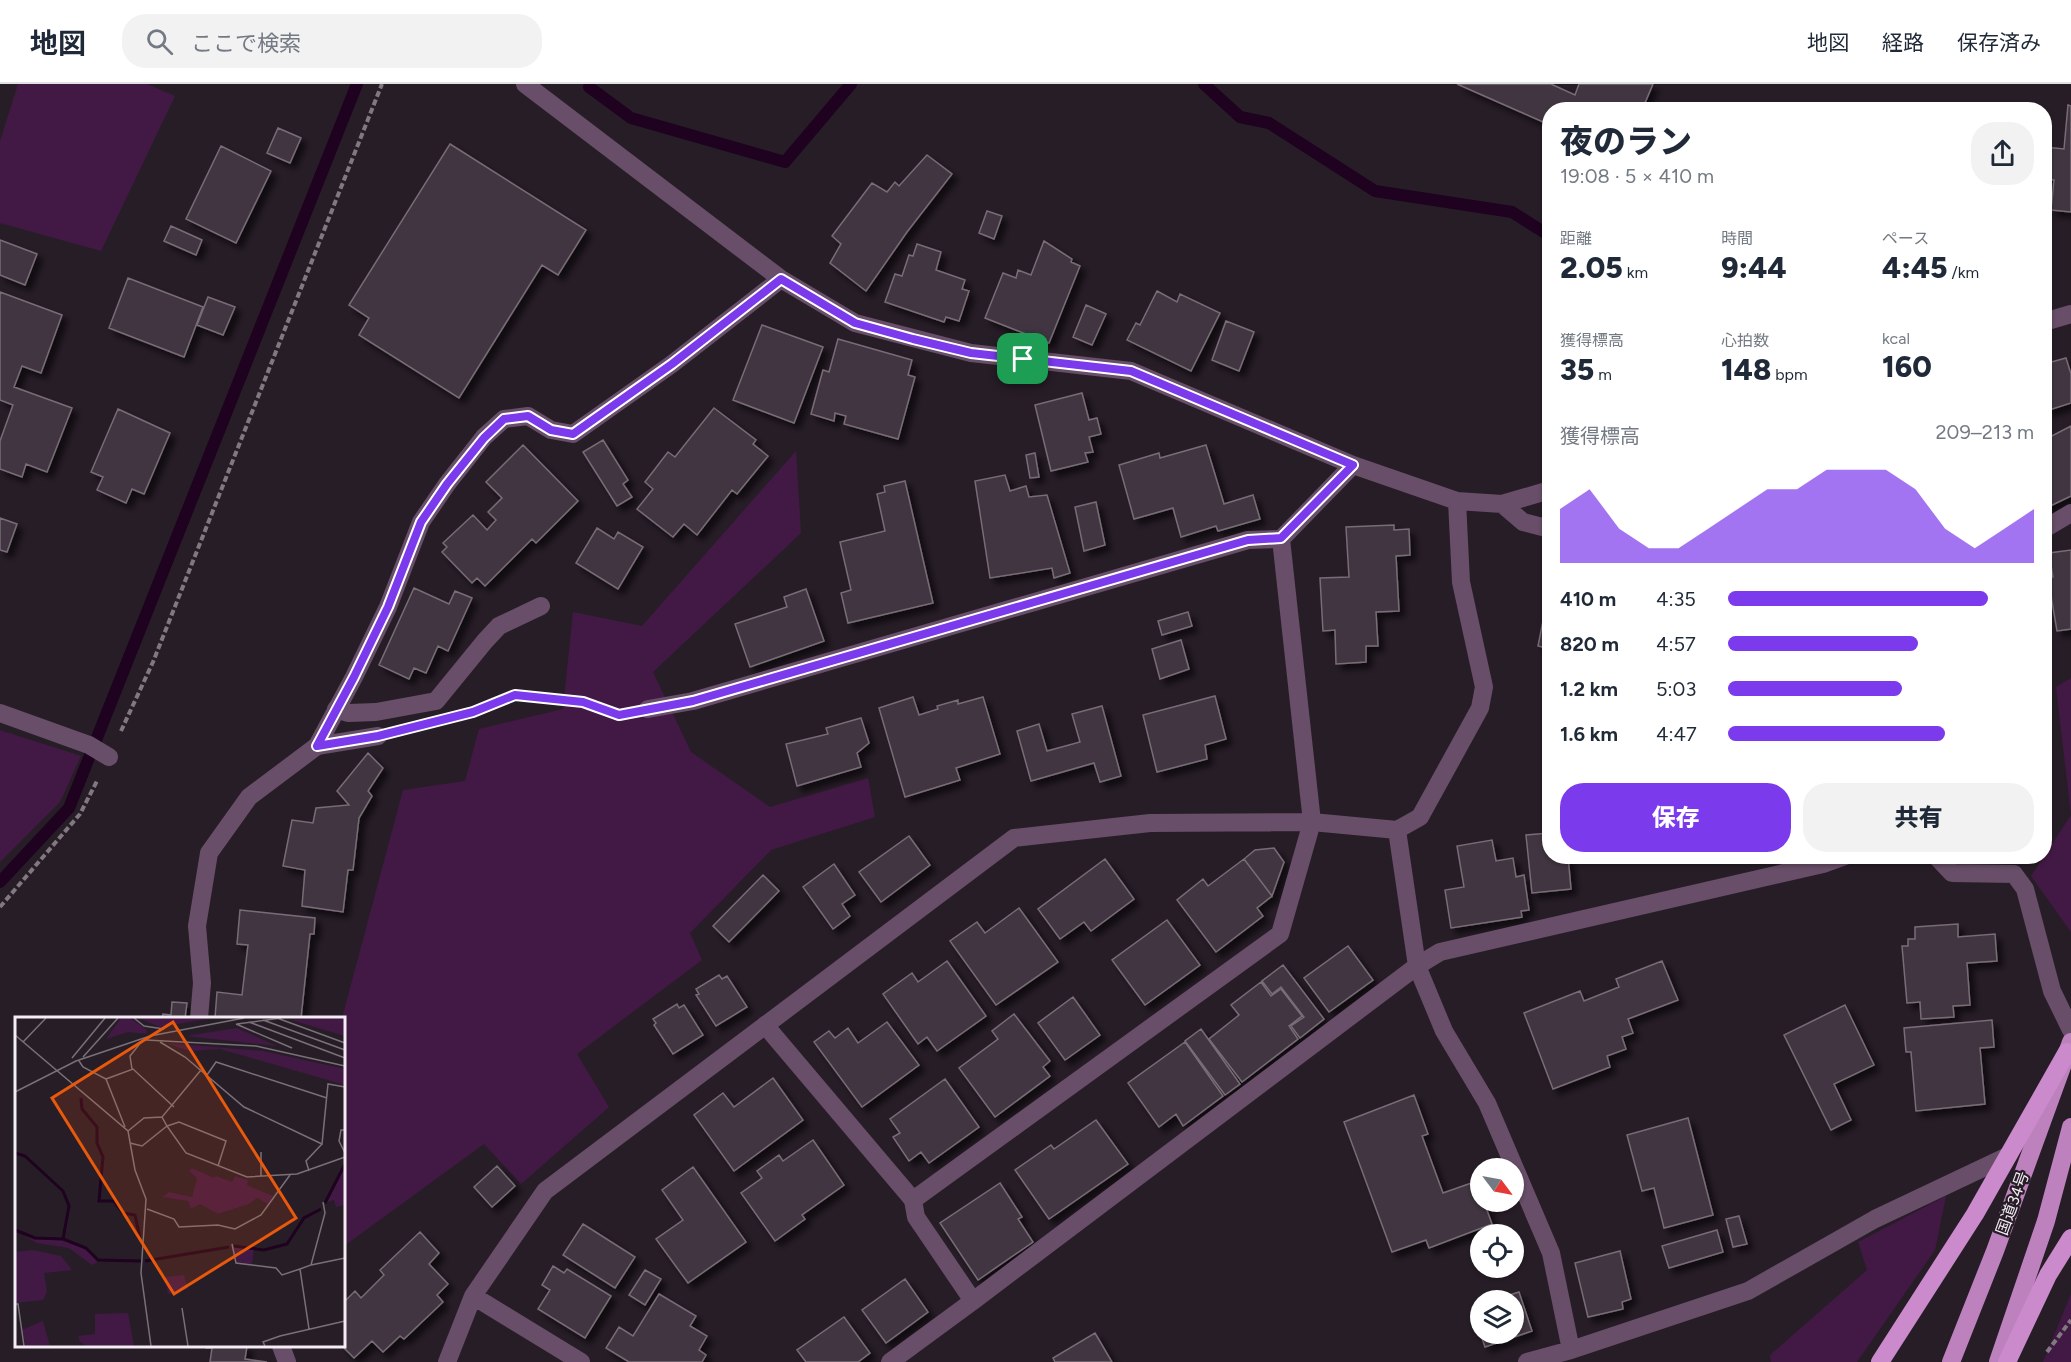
<!DOCTYPE html>
<html lang="ja">
<head>
<meta charset="utf-8">
<style>
  body { margin:0; font-family:Figtree,"Noto Sans JP",sans-serif; background:#f2f2f3; color:#1f2937; height:100vh; display:flex; flex-direction:column; font-size:22px; white-space:nowrap }
  * { box-sizing:border-box; margin:0 }
  p { font-size:20px; color:#747a83 }
  .icon { flex:none; width:33px; height:33px; fill:none; stroke:currentColor; stroke-width:2; stroke-linecap:round; stroke-linejoin:round }
  .map { position:relative; flex:1; overflow:hidden }
  .details { position:absolute; left:1542px; top:18px; width:510px; height:762px; display:flex; flex-direction:column; background:#fff; border-radius:24px; box-shadow:0 2px 4px #0004 }
  .details>* { flex:none }
  .needle { width:39px; rotate:122deg }
  .controls { position:absolute; left:1470px; top:1074px; display:grid; gap:12px }
  .controls a { display:grid; place-items:center; width:54px; height:54px; border-radius:50%; background:#fff; box-shadow:0 2px 4px #0004; font-size:30px }
  .pin { position:absolute; display:grid; place-items:center; width:51px; height:51px; color:#fff; margin:-26px; border-radius:12px; box-shadow:0 3px 9px #0006 }
  .round { display:grid; place-items:center; flex:none; width:63px; height:63px; border-radius:24px; background:#f2f2f3 }
  .summary { display:flex; align-items:center; justify-content:space-between; height:102px; padding:0 18px }
  h1 { font-size:33px; font-weight:800; line-height:45px }
  .metrics { display:grid; grid-template-columns:repeat(3,1fr); gap:9px; height:102px; padding:6px 18px }
  .metrics div { display:grid; align-content:center }
  .metrics b { font-size:30px; font-weight:800 }
  .metrics small { font-size:16px; font-weight:400 }
  .metrics p { font-size:16px }
  .chart { height:168px; padding:12px 18px }
  .chart p { display:flex; justify-content:space-between }
  .chart svg { width:100%; height:108px; margin-top:6px; fill:#7c3aed; opacity:.7 }
  .action { display:flex; gap:12px; margin-top:auto; padding:12px 18px }
  .action a { flex:1; height:69px; border-radius:24px; background:#7c3aed; color:#fff; font-size:24px; font-weight:800; line-height:69px; text-align:center }
  .action a+a { background:#f2f2f3; color:#1f2937 }
  ul { padding:0 18px; list-style:none; font-size:20px }
  li { display:grid; grid-template-columns:96px 72px 1fr; align-items:center; height:45px }
  li i { height:15px; border-radius:8px; background:#7c3aed }
  header { display:flex; align-items:center; gap:36px; box-sizing:border-box; height:84px; padding:0 30px; background:#fff; border-bottom:2px solid #e0e1e3 }
  header strong { font-size:28px }
  nav { display:flex; gap:33px; margin-inline-start:auto; font-size:21px }
  .search { width:420px; height:54px; background:#f2f2f3; display:flex; align-items:center; gap:15px; box-sizing:border-box; padding:0 21px; border-radius:24px; color:#747a83; font-size:22px }
  .map>svg:first-child { display:block }
</style>
</head>
<body>
<header>
<strong>地図</strong>
<div class="search"><svg class="icon" aria-label="search" viewBox="0 0 24 24"><circle cx="10" cy="10" r="6"/><path d="M15 15l6 6"/></svg>ここで検索</div>
<nav><a>地図</a><a>経路</a><a>保存済み</a></nav>
</header>
<div class="map">
<svg width="2071" height="1278" viewBox="0 0 2071 1278">
  <defs>
    <filter id="shadow"><feDropShadow dx="5.5" dy="5.5" stdDeviation="3" flood-color="#0009"/></filter>
  </defs>
  <rect width="100%" height="100%" fill="#271d27"/>
  <!-- green -->
  <path fill="#421944" d="M18 0H147L175 12 101 167 0 139V57Z
    M796 367 801 449 653 588 691 668 770 723 868 694 875 733 771 766 690 849 702 876 577 970 609 1023 521 1100 484 1060 344 1162 342 934 403 706 465 697 479 645 563 625 573 528 642 542Z
    M2071 594V848L2031 792 2071 731 2056 603Z
    M0 646 81 672 60 718 0 778Z
    M1946 1112 1935 1166 1857 1278H1771L1770 1271 1867 1186 1858 1158Z
    M2071 1210V1278H2043Z"/>
  <g fill="none" stroke-linecap="round" stroke-linejoin="round">
    <!-- stream -->
    <path stroke="#1e021f" stroke-width="12" d="M1204 0 1240 33 1269 39 1375 107 1512 128 1550 152
      M589 3 631 34 785 78 851 0
      M0 798 69 724 357 0"/>
  </g>
  <!-- building -->
  <path fill="#3f343f" stroke="#786c77" stroke-width="1.5" filter="url(#shadow)" d="M1457 0H1551L1575 11 1579 0H1653L1642 26H1550V41Z
    M2068 21 2071 22V128L2051 126 2054 96 2044 95 2045 63 2064 65Z
    M278 44 301 54 290 79 267 69Z
    M450 60 586 146 558 191 542 181 459 314 359 251 369 234 349 221Z
    M221 62 271 87 236 159 186 135Z
    M927 71 952 90 907 148 866 207 830 179 841 160 832 152 872 99 887 108 895 98 899 102Z
    M987 127 1002 132 994 155 979 149Z
    M171 142 202 156 196 171 164 157Z
    M0 156 37 170 25 201 0 191Z
    M1044 157 1072 175 1071 178 1080 182 1049 259 985 234 1003 189 1016 194 1018 186 1031 191Z
    M917 160 941 168 936 186 965 196 962 205 969 207 959 237 946 233 944 238 885 218 895 190 902 192 909 171 913 172Z
    M128 194 203 223 184 273 109 244Z
    M1157 207 1177 218 1180 210 1220 229 1191 287 1127 256 1136 239 1140 241Z
    M0 208 62 231 41 289 22 282 14 303 72 324 47 388 26 380 22 393 0 385V357L13 321 0 316Z
    M208 213 235 223 223 251 197 241Z
    M1086 221 1106 230 1092 261 1073 253Z
    M1226 237 1254 248 1239 287 1212 276Z
    M762 241 823 263 794 339 733 316Z
    M838 255 912 276 908 291 915 293 898 355 844 340 846 332 835 329 834 337 811 330 823 286 829 288Z
    M2066 274 2071 290V319L2046 327 2044 280Z
    M1082 309 1089 336 1097 334 1101 350 1089 353 1093 368 1085 369 1088 378 1051 387 1035 321Z
    M714 324 756 356 753 360 768 372 737 410 732 406 697 451 684 440 673 453 637 425 653 405 645 398 668 368 675 373Z
    M118 325 170 349 144 410 132 405 126 419 97 406 103 393 91 388Z
    M2071 342V412L2044 425V356Z
    M603 356 628 396 623 400 632 413 617 422 583 368Z
    M523 361 578 417 536 459 532 455 485 502 477 494 472 499 442 468 447 463 443 459 473 431 487 446 496 436 488 428 502 414 486 398Z
    M1206 361 1224 420 1253 411 1260 435 1218 447 1216 442 1181 453 1173 424 1134 435 1119 381 1159 369 1160 374Z
    M1035 369 1039 393 1030 394 1026 371Z
    M1005 391 1010 407 1026 402 1029 413 1047 411 1070 489 1054 494 1052 484 990 494 975 397Z
    M905 397 933 519 848 539 841 509 851 506 840 458 885 447 877 410 885 408 884 402Z
    M1096 418 1105 461 1084 467 1075 423Z
    M0 434 17 440 7 468 0 466Z
    M1394 441V446L1409 445 1410 471 1396 472 1399 527 1376 528 1378 562H1366V578L1336 580 1335 546 1323 547 1320 494 1349 493 1346 443Z
    M597 444 614 455 618 448 643 463 618 505 576 479Z
    M2071 466V545L2057 547 2048 494 2053 493 2049 469Z
    M1550 502V565L1538 562Z
    M414 504 449 520 455 507 472 514 448 567 438 562 426 589 414 584 409 595 379 581Z
    M806 505 824 557 750 583 735 540 787 523 784 513Z
    M1188 528 1192 542 1162 551 1158 537Z
    M1181 556 1189 585 1160 595 1152 565Z
    M1215 612 1226 655 1205 661 1207 675 1157 688 1143 631Z
    M913 613 919 631 938 625 937 622 958 616V620L983 613 1000 670 956 684 960 696 905 713 879 624Z
    M1102 622 1121 692 1100 698 1094 679 1031 697 1017 647 1039 640 1047 667 1080 658 1072 630Z
    M861 634 869 659 857 669 861 683 797 702 786 660 828 650 826 644Z
    M368 669 383 684 368 707 372 712 359 734 353 786H348L343 828 302 822 305 786 283 782 292 736 313 739 316 724 349 721 337 707Z
    M1550 749V772H1568L1571 805 1532 809 1526 751Z
    M909 752 930 781 881 818 859 788Z
    M1492 756 1496 777 1513 774 1516 793 1524 791 1529 826 1521 827 1522 833 1451 844 1445 806 1464 803 1457 762Z
    M1274 764 1284 778 1272 812 1244 775 1255 766Z
    M1105 775 1134 815 1091 847 1084 838 1060 855 1038 825Z
    M1244 775 1272 812 1257 824 1263 832 1216 868 1177 816 1203 795 1208 802Z
    M834 780 855 811 842 820 850 832 833 845 803 803Z
    M763 791 779 807 729 858 713 842Z
    M1019 824 1058 878 996 921 950 857 977 838 985 849Z
    M240 826 315 834 314 850H310L301 934H215L217 908 242 911 248 861 237 860Z
    M1167 836 1200 881 1145 921 1112 876Z
    M1958 840V853L1995 850 1997 877 1967 879 1970 921 1953 922 1954 933 1921 935 1920 918 1907 919 1902 862H1908V855H1915V843Z
    M1348 862 1373 896 1329 928 1304 894Z
    M947 877 986 932 937 967 927 953 918 960 883 910 912 889 918 898Z
    M1662 877 1678 916 1628 935 1633 949 1622 953 1626 965 1607 972 1610 983 1553 1005 1524 929 1580 907 1584 917 1619 903 1616 895Z
    M1283 881 1324 935 1300 954 1291 942 1304 933 1281 903 1272 910 1262 897Z
    M719 891 722 895 727 892 747 923 716 942 696 911 699 910 696 905Z
    M1261 898 1271 912 1281 905 1302 932 1289 942 1298 955 1242 998 1209 955 1239 931 1231 921Z
    M1073 913 1100 951 1065 976 1038 939Z
    M172 918 187 919 185 934H162L163 930 171 931Z
    M677 920 679 924 684 921 703 951 673 970 654 941 656 939 653 935Z
    M1845 921 1874 981 1834 1000 1851 1036 1831 1046 1784 951Z
    M1014 930 1050 977 1043 983 1050 992 995 1033 959 984 998 955 992 947Z
    M1992 936 1994 963 1980 964 1985 1020 1916 1027 1911 968H1906L1904 944Z
    M887 938 919 981 862 1023 814 958 829 947 835 954 848 944 858 959Z
    M1201 945 1240 1000 1225 1011 1185 957Z
    M1185 958 1223 1012 1183 1042 1176 1030 1159 1043 1128 999Z
    M773 994 803 1036 734 1087 694 1031 723 1009 734 1023Z
    M945 995 979 1043 929 1079 921 1068 909 1077 893 1053 900 1049 890 1035Z
    M1414 1011 1428 1050 1422 1052 1443 1109 1477 1097 1480 1107V1118H1484L1492 1140 1429 1164 1426 1156 1392 1168 1344 1038Z
    M1688 1034 1713 1131 1664 1144 1654 1104 1642 1107 1627 1051Z
    M1096 1036 1128 1080 1049 1135 1015 1086 1051 1061 1054 1065Z
    M813 1056 844 1101 802 1131 805 1135 775 1157 741 1109 762 1094 757 1087 779 1071 783 1077Z
    M497 1082 515 1102 492 1123 474 1103Z
    M693 1083 746 1158 688 1199 656 1155 683 1136 662 1106Z
    M1000 1099 1022 1133 1018 1135 1033 1158 978 1196 940 1139Z
    M1739 1132 1747 1160 1733 1163 1726 1135Z
    M583 1140 635 1173 615 1204 563 1171Z
    M1717 1146 1723 1168 1669 1184 1662 1162Z
    M420 1148 439 1169 429 1180 448 1200 437 1211 443 1218 404 1255 400 1252 383 1268 372 1257 354 1274 342 1262H344V1218L355 1207 361 1214 384 1191 380 1186Z
    M1620 1167 1631 1215 1622 1218 1623 1225 1588 1233 1575 1179Z
    M553 1182 564 1189 567 1185 611 1212 585 1254 538 1225 550 1206 542 1201Z
    M645 1186 661 1195 645 1221 629 1211Z
    M905 1195 928 1228 886 1259 862 1226Z
    M1519 1208 1532 1247 1485 1263 1472 1224 1480 1221V1250H1514V1216H1494Z
    M659 1210 696 1232 690 1242 707 1252 699 1266 706 1271 702 1278H629L606 1264 619 1243 633 1252Z
    M844 1233 870 1269 858 1278H806L797 1266Z
    M1095 1249 1112 1278H1055L1053 1274Z
    M206 1262H247L245 1275 267 1278H210L212 1264H206Z"/>
  <g fill="none" stroke-linecap="round" stroke-linejoin="round">
    <!-- path -->
    <path stroke="#817881" stroke-width="4" stroke-dasharray="6 3" stroke-linecap="butt" d="M463 631 515 611 583 618 621 630
      M121 647 153 578 382 0
      M0 823 80 730 97 697
      M2047 1268 2071 1236"/>
    <!-- service -->
    <path stroke="#684e68" stroke-width="18" d="M336 625 348 629 376 628 436 617 485 557 499 542 541 522
      M648 625 693 617 1248 456 1281 455
      M317 662 378 652
      M973 1217 1417 882
      M890 1278 973 1217 916 1133 913 1116"/>
    <!-- minor -->
    <path stroke="#684e68" stroke-width="18" d="M525 0 781 195 855 239 971 269 1131 287 1353 381 1457 417 1502 420 1550 406
      M2044 238 2071 230
      M1502 420 1523 438 1550 445
      M2044 445 2071 429
      M0 629 89 661 109 673
      M1397 746 1420 733 1480 624 1484 603 1461 498 1457 417
      M1936 772 1952 789 2014 790 2025 805 2052 907 2071 946
      M1417 882 1440 868 1823 780 1845 772
      M199 934 202 899 197 842 209 769 249 713 317 662 354 593 388 523 421 438 447 400 484 353 504 335 528 332 551 346 573 350 672 280 781 195
      M765 941 913 1116 1280 850 1312 738 1397 746 1417 882 1444 947 1487 1019 1551 1169 1571 1266
      M473 1212 581 1278
      M281 1262 287 1278
      M447 1278 473 1212 545 1107 1014 754 1150 739 1312 738 1281 455 1353 381
      M1527 1278 1571 1266 1748 1207 1875 1135 2008 1072"/>
    <!-- trunk -->
    <path stroke="#bd82be" stroke-width="18" d="M1951 1278 1995 1167 2071 958
      M1998 1278 2046 1137 2071 1043"/>
    <!-- motorway -->
    <path stroke="#cb8acc" stroke-width="18" d="M1880 1278 1975 1130 2067 968
      M2007 1278 2048 1191 2071 1154"/>
  </g>
  <g fill="none" stroke-linecap="round" stroke-linejoin="round">
    <!-- route casing -->
    <g stroke="#fff" stroke-width="12">
      <path id="route" d="M781 195 855 239 913 255 971 269 1131 287 1353 381 1281 454 1248 456 693 617 619 631 583 618 515 611 473 628 378 652 317 662 354 593 388 523 421 438 447 400 484 354 504 335 528 332 551 346 573 350 672 280Z"/>
    </g>
    <!-- route -->
    <use href="#route" stroke="#7c3aed" stroke-width="8"/>
  </g>
  <g text-anchor="middle" stroke-width="4.5" stroke-linejoin="round" paint-order="stroke">
    <!-- street labels -->
    <g font-size="16" fill="#f4edf4" stroke="#271d27">
      <text transform="translate(2012 1119) rotate(-70)" y="6">国道34号</text>
    </g>
  </g>
  <!-- overview -->
  <g transform="translate(15 933)">
    <rect width="330" height="330" fill="#271d27"/>
    <path d="M106 1H115L132 13 131 17 113 15 91 22ZM123 1H199L145 10ZM292 1H330V19L276 3ZM222 11 262 29 171 19ZM150 26 248 34 330 52V68L205 32 175 34ZM330 149V188L321 190 319 183 312 185ZM177 151 199 161 201 159 217 165 220 159 233 163 232 168 258 179 253 187 242 181 234 187 203 197 185 187 176 192 173 184 147 180 154 175 177 180 182 161 174 154ZM7 217 19 222H46L71 231 83 245 77 248 54 231 22 226ZM218 230 239 232 237 247 222 245ZM17 233 46 239 57 253 29 256 32 275 28 283 0 286V235ZM169 258 173 272 153 277 150 260ZM113 296 119 329H71L65 325 63 319 80 317V297ZM28 304 35 329H11L7 313Z" fill="#421944"/>
    <path fill="none" stroke="#1e021f" stroke-width="3" d="M66 81 67 92 82 110V126L88 140 84 184H99L108 196 120 198 125 221M0 136 10 139 48 174 54 189 48 222 71 231 83 243 126 244M310 186 330 147M0 213 20 221 48 222M219 229 249 233 272 227 289 201 306 192M130 244 214 230"/>
    <path fill="none" stroke="#797079" stroke-width="1.5" d="M119 1 129 9 149 12M262 1 330 26M248 3 330 33M234 5 330 41M221 7 277 31M222 7 266 1M0 18 113 114 120 153 131 182 126 256 136 329M131 23 241 29 330 49M8 25 31 1M145 25 170 40 229 90 307 127 313 67 330 70M68 40 103 1M57 41 90 1M64 44 68 50 91 62 110 110M117 52 115 39 127 24M186 53 147 100 152 109 164 105 211 124 203 149M192 58 201 45 312 81M91 62 118 52 159 90M0 75 61 44 135 19 229 1M330 113H326L324 124 330 136M113 114 129 101 147 100M115 126 127 129 152 109 171 136 232 160 282 157 330 140M246 135V160M294 154 291 144 307 127M132 192 159 202 164 210 203 208 220 212 246 198 275 158M217 227 221 246 261 251 267 258 285 252M296 248 330 241M0 287H3L9 329M167 291 173 329M294 312 285 252 296 248 310 196 308 185M250 329 248 325 265 319 330 304"/>
    <path fill="#e8590c" fill-opacity="0.15" stroke="#e8590c" stroke-width="3" d="M158 5 281 201 159 277 37 81Z"/>
    <rect width="330" height="330" fill="none" stroke="#f4edf4" stroke-width="3"/>
  </g>
</svg>
<div class="controls">
<a><svg class="needle" viewBox="-14 -14 28 28"><path d="M0-13l5 13h-10z" fill="#e53935"/><path d="M0 13l5-13h-10z" fill="#747a83"/></svg></a>
<a><svg class="icon" aria-label="locate" viewBox="0 0 24 24"><circle cx="12" cy="12" r="6"/><path d="M12 2v4M12 18v4M2 12h4M18 12h4"/></svg></a>
<a><svg class="icon" aria-label="layers" viewBox="0 0 24 24"><path d="M12 4l9 5-9 5-9-5zM3 14l9 5 9-5"/></svg></a>
</div>
<div class="pin" style="left:1023px;top:275px;background:#1e9e55"><svg class="icon" aria-label="arrive" viewBox="0 0 24 24"><path d="M6 21V4h12l-3 4 3 4H6"/></svg></div>
<section class="details">
<div class="summary"><div><h1>夜のラン</h1><p>19:08 · 5 × 410 m</p></div><a class="round"><svg class="icon" aria-label="share" viewBox="0 0 24 24"><path d="M12 15V3M7 8l5-5 5 5M5 13v7h14v-7"/></svg></a></div>
<div class="metrics">
<div><p>距離</p><b>2.05<small> km</small></b></div>
<div><p>時間</p><b>9:44</b></div>
<div><p>ペース</p><b>4:45<small> /km</small></b></div>
</div>
<div class="metrics">
<div><p>獲得標高</p><b>35<small> m</small></b></div>
<div><p>心拍数</p><b>148<small> bpm</small></b></div>
<div><p>kcal</p><b>160</b></div>
</div>
<div class="chart"><p><span>獲得標高</span>209–213 m</p>
<svg viewBox="0 0 160 44" preserveAspectRatio="none"><path d="M0 44V22L10 14L20 30L30 38L40 38L50 30L60 22L70 14L80 14L90 6L100 6L110 6L120 14L130 30L140 38L150 30L160 22V44z"/></svg>
</div>
<ul>
<li><b>410 m</b>4:35<i style="width:85%"></i></li>
<li><b>820 m</b>4:57<i style="width:62%"></i></li>
<li><b>1.2 km</b>5:03<i style="width:57%"></i></li>
<li><b>1.6 km</b>4:47<i style="width:71%"></i></li>
</ul>
<div class="action"><a>保存</a><a>共有</a></div>
</section>
</div>
</body>
</html>
